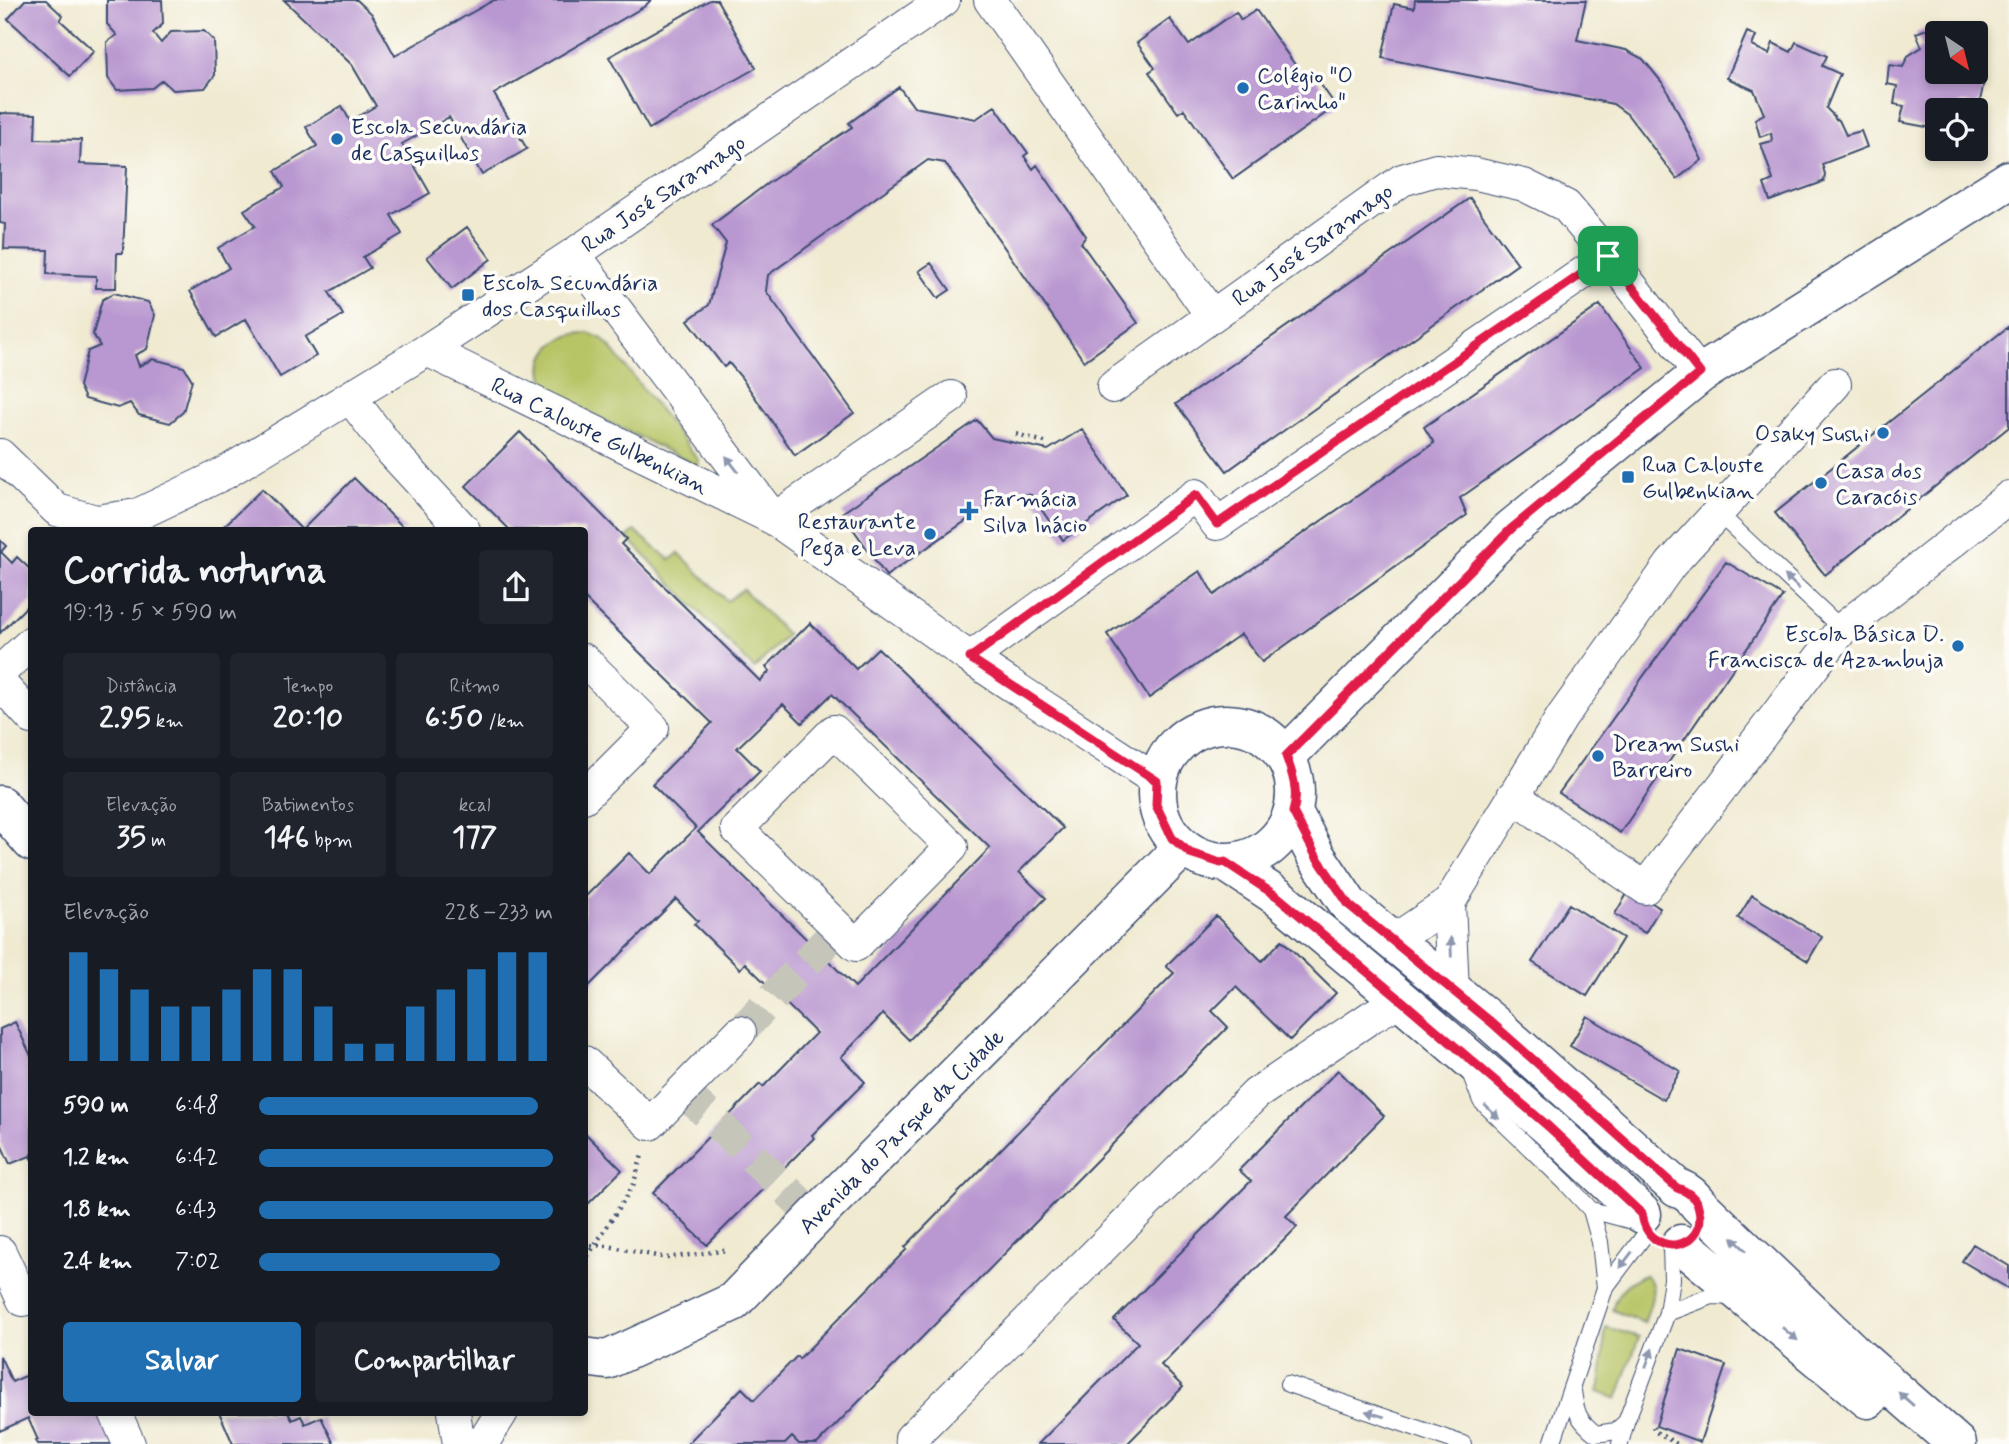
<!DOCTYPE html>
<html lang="pt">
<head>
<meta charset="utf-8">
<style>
  body { margin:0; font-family:Mynerve,sans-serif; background:#20242c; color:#f1f3f6; height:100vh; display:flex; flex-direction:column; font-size:26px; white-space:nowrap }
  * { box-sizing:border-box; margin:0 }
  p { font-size:23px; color:#9ea1a6 }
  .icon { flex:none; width:38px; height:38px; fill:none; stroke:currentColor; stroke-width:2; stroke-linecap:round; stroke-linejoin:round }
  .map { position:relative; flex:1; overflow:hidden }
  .details { position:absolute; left:28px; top:527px; width:560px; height:889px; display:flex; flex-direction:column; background:#171b24; border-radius:7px; box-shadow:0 4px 10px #0003 }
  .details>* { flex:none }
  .needle { width:46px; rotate:145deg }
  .controls { position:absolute; left:1925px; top:21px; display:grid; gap:14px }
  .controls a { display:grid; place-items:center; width:63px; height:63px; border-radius:7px; background:#171b24; box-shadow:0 4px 10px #0003; font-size:35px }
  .pin { position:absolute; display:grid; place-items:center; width:60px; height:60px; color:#fff; margin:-30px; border-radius:14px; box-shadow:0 4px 10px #0006 }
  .round { display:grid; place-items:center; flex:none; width:74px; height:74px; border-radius:7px; background:#20242c }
  .summary { display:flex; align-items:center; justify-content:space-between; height:119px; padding:0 35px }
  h1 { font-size:38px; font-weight:800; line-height:52px }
  .figures { display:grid; grid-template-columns:repeat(3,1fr); gap:10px; height:119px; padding:7px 35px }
  .figures div { display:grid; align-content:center; border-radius:7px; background:#20242c; text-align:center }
  .figures b { font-size:30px; font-weight:800 }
  .figures small { font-size:19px; font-weight:400 }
  .figures p { font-size:19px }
  .chart { height:196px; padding:14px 35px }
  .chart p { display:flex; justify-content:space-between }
  .chart svg { width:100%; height:126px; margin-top:7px; stroke:#1f6fb2; stroke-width:6 }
  .action { display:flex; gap:14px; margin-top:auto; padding:14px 35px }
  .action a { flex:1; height:80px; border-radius:7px; background:#1f6fb2; color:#fff; font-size:28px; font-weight:800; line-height:80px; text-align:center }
  .action a+a { background:#20242c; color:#f1f3f6 }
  ul { padding:0 35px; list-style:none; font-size:23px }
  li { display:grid; grid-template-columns:112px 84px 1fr; align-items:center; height:52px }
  li i { height:18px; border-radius:9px; background:#1f6fb2 }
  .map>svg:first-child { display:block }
</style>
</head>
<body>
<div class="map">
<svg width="2009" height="1444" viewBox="0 0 2009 1444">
  <rect width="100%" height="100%" fill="#fdfcf7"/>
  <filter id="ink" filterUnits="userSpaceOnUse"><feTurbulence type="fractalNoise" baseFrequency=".0143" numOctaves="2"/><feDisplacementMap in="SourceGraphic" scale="14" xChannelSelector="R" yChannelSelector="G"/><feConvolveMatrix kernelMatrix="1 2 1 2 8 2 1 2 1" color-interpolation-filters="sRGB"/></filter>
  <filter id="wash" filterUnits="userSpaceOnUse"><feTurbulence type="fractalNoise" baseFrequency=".00686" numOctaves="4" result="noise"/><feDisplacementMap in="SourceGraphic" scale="28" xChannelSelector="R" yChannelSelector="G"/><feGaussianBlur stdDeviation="1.57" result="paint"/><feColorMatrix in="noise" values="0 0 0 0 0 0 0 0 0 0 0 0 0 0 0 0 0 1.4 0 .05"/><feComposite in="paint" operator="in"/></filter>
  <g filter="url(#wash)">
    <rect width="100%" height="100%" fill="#f0ead1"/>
    <!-- green -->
    <path fill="#b8c566" stroke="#6a7a62" stroke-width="2" d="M588 333 601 338 611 348 699 461 698 466 553 395C528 364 550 333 588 333Z
      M635 531 670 560 679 553 727 601 743 589 787 635 754 669 627 537Z
      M1645 1275C1660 1285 1649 1308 1644 1323L1612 1310C1616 1292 1627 1281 1645 1275Z
      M1606 1327 1639 1337 1617 1399 1598 1392C1605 1371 1602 1350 1606 1327Z"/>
    <g id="blocks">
      <!-- building -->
      <path fill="#b997d0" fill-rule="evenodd" d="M25 0H46L63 16 60 20 94 51 70 76 8 19Z
        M107 0H162L163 24 153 33 161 43 171 32 204 31 214 41 215 75 205 88 173 90 162 80 152 88 117 90 108 78 107 42 117 35 107 24Z
        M284 0H357L372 14 395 56 494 0H651L645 6 494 94 527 149 482 175 449 117 402 144 430 193 391 215 402 234 363 257 370 268 329 292 343 315 305 337 316 356 280 377 246 319 216 337 190 291 229 268 218 248 255 226 244 210 284 187 275 171 317 146 306 127 342 106 350 121 376 106 352 65Z
        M710 0H717L756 68 649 129 609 57Z
        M1415 0H1586L1577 40 1626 50 1643 59 1665 86 1702 160 1677 179 1627 114 1613 104 1382 58 1394 4 1414 8Z
        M1256 10 1308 83 1316 78 1336 106 1233 179 1184 109 1178 113 1149 72 1155 68 1137 43 1170 19 1189 45 1236 12 1241 20Z
        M1937 25 1940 33 1955 27 1957 33H1937V72H1976L1975 75 1985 77 1980 101 1976 105 1963 102 1952 110H1937V129L1900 122 1904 106 1894 104 1897 86 1887 84 1889 65 1903 67 1908 56 1922 47 1916 33Z
        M1747 32 1756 36 1752 46 1769 54 1773 43 1791 52 1796 42 1827 56 1822 66 1840 74 1826 108 1834 116 1835 119 1839 120 1846 135 1861 131 1867 147 1822 164 1825 174 1824 181 1820 183 1770 201 1764 184 1773 180 1761 144 1772 141 1771 133 1760 137 1755 119 1764 114 1754 90 1727 78Z
        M899 87 914 107 976 119 995 106 1028 153 1024 156 1033 169 1037 165 1086 236 1081 243 1138 323 1084 361 945 163 928 160 768 275 766 291 854 413 795 455 741 377 729 363 724 367 688 320 709 305 726 243 712 225 768 183 852 127 849 123Z
        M0 113 36 114 35 139 81 140 80 164 127 166 123 253H117L116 288H96V276L47 274 48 250 4 249 5 224 0 223Z
        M1470 198 1518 264 1227 471 1176 404Z
        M467 227 491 259 452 289 427 257Z
        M931 263 950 290 938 298 919 271Z
        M114 293 148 302 155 315 147 349 135 355 139 366 153 359 184 367 192 380 183 412 170 423 139 415 130 403 118 408 85 399 79 386 88 351 100 346 93 334 102 300Z
        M1600 305 1645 368 1460 498 1467 515 1262 662 1241 634 1149 698 1107 634 1200 571 1214 595 1434 443 1424 427Z
        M2009 326V427L1825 575 1775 513Z
        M977 420 992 438 1048 450 1082 429 1127 495 1063 540 1031 495 1006 493 886 576 842 513Z
        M520 432 626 539 621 544 760 681 770 671 766 667 810 623 856 669 878 648 1063 828 1019 872 1046 898 909 1040 883 1014 841 1057 865 1082 812 1135 814 1138 707 1245 653 1193 760 1084 763 1087 816 1033 745 963 740 969 694 924 698 921 676 899 584 991V898L629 853 650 874 696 828 652 784 712 723 584 598V530H510L466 486ZM832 694 990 848 855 987 698 832 760 771 737 748 783 704 802 723Z
        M354 478 406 530H220L262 489 302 530Z
        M0 540 6 546 1 552 12 563 17 557 32 571V601L0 633Z
        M1726 562 1783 596 1620 833 1559 793Z
        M1630 889 1660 908 1645 933 1615 914Z
        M1752 895 1822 937 1808 961 1738 918Z
        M1569 904 1623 938 1587 996 1532 962Z
        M1216 916 1262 961 1282 940 1336 993 1290 1040 1236 987 1212 1011 1228 1027 817 1444H799L792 1437 785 1444H687L742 1388 754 1400 797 1356 799 1359 907 1249 905 1247 1174 973 1166 966Z
        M1587 1016 1680 1071 1664 1100 1570 1046Z
        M15 1022 32 1058V1160L30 1156 10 1164 0 1142V1029Z
        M1338 1070 1384 1116 1286 1216 1297 1227 1161 1365 1183 1387 1127 1444H1038L1138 1343 1114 1320 1251 1181 1239 1170Z
        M584 1132 622 1170 584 1208Z
        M1973 1244 2009 1266V1289L1962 1261Z
        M1680 1349 1726 1365 1700 1442 1656 1426Z
        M0 1356 12 1382 32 1373V1412H95V1414L101 1412 115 1444H38L36 1441 38 1440 28 1418 0 1431Z
        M219 1412H288L292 1420 301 1416 305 1424 321 1417 334 1444H233Z"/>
    </g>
  </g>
  <g filter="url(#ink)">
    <use href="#blocks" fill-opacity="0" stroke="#3b4b6f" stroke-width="2"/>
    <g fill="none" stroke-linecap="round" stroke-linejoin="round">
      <!-- street-tunnel -->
      <path stroke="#c5c5ba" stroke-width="32" stroke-dasharray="32 16" stroke-linecap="butt" d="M740 1032 839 928
        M683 1091 815 1217"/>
      <!-- lane casing -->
      <g stroke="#3b4b6f" stroke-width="18">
        <path id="lane" d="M1717 512 1842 629
          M1469 1070 1481 1101 1565 1182 1591 1210 1600 1242 1605 1288
          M1591 1210 1636 1222
          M1667 1313 1712 1296 1735 1297
          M1288 1384 1463 1444
          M1573 1391C1576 1413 1578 1420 1596 1434L1616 1431 1626 1422
          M1552 1444 1605 1288 1647 1232
          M1620 1444 1626 1422 1667 1313 1672 1279 1671 1246"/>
      </g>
      <!-- street casing -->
      <g stroke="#3b4b6f" stroke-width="34">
        <path id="street" d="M990 0 1212 316
          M574 254 771 515
          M427 350 774 519 970 658 1157 781
          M1113 387 1402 180 1436 170 1476 174 1524 185 1566 206 1608 256 1700 374
          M350 397 392 452 464 530
          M0 455 57 510 96 521 137 515
          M774 519 951 397
          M129 530 137 515 225 473 427 350 574 254 944 0
          M970 658 1196 495 1217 524 1608 256
          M584 660 653 728 584 797
          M0 672 32 642
          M0 683 32 718
          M834 731 952 847 856 945 737 829Z
          M1513 796 1645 888 1842 629 2009 497
          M1449 903 1453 991
          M1393 941 1449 903 1562 717 1671 564 1835 384
          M584 1062 650 1124 740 1032
          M0 1252 23 1300
          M115 1412 129 1444
          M454 1412 459 1444
          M911 1438 1256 1094 1371 1017 1401 1000
          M482 1444 502 1412"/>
      </g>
      <!-- secondary casing -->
      <g stroke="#3b4b6f" stroke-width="41">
        <path id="secondary" d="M1157 793a69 69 0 1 1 138 0a69 69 0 1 1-138 0Z
          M1286 756 1511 529 1700 374 2009 180
          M0 805 32 842
          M1293 812 1316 856 1349 905 1491 1022 1677 1188C1687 1191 1692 1196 1699 1205L1859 1358 1957 1444
          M1225 862 1278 897 1401 1000 1549 1127 1642 1214
          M1681 1244 1868 1399
          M584 1357 607 1360 733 1302 815 1217 1183 847"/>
      </g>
      <!-- path -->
      <path stroke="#3b4b6f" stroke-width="4.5" stroke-dasharray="2 5" stroke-linecap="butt" d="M1016 434 1048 443
        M584 1245 608 1246 666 1258 729 1250
        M584 1262 633 1186 642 1155
        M1653 1427 1654 1431 1677 1444"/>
      <!-- lane -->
      <use href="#lane" stroke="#fff" stroke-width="16"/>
      <!-- street -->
      <use href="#street" stroke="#fff" stroke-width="32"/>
      <!-- secondary -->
      <use href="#secondary" stroke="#fff" stroke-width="38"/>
    </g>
    <!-- one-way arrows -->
    <defs><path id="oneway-solid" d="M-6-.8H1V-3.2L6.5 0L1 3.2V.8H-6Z" transform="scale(1.75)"/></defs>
    <g fill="#8d97ae">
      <use href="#oneway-solid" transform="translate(732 464) rotate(-127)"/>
      <use href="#oneway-solid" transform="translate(1792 582) rotate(-137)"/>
      <use href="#oneway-solid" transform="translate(1451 947) rotate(-92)"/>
      <use href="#oneway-solid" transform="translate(1492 1112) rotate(44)"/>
      <use href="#oneway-solid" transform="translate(1739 1244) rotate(-136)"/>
      <use href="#oneway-solid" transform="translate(1626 1260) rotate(127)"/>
      <use href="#oneway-solid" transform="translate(1790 1334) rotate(40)"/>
      <use href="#oneway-solid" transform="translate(1649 1358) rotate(-70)"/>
      <use href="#oneway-solid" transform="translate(1906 1399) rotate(-139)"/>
      <use href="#oneway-solid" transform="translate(1375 1414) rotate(-163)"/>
    </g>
  </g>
  <g fill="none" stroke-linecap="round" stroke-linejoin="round" filter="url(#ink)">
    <!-- route casing -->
    <g stroke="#fff" stroke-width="14">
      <path id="route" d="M1608 256 1700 373 1511 529 1286 756C1293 775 1299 793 1293 812L1316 856 1349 905 1491 1022 1677 1188C1687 1191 1697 1198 1699 1210 1708 1250 1648 1261 1642 1214L1549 1127 1401 1000 1278 897 1225 862 1221 863 1190 853 1172 838 1156 805 1157 781 970 658 1196 495 1217 524Z"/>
    </g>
    <!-- route -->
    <use href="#route" stroke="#e11d48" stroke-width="9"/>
  </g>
  <!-- markers -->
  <g fill="#1f6fb2" stroke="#fdfcf7" stroke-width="2.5">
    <circle cx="1243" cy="88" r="7"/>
    <circle cx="337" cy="139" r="7"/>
    <rect x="461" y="288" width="14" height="14" rx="3.5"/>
    <circle cx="1883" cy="433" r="7"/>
    <rect x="1621" y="470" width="14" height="14" rx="3.5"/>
    <circle cx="1821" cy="483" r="7"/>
    <path d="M965.5 500.5h7v7h7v7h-7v7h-7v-7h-7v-7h7z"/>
    <circle cx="930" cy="534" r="7"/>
    <circle cx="1958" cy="646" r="7"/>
    <circle cx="1598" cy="756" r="7"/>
  </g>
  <g text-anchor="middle" stroke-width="7" stroke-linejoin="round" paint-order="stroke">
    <!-- poi labels -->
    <g font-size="23" fill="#1b2f5e" stroke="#fdfcf7" text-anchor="start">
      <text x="1257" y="83">Colégio "O<tspan x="1257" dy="26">Carinho"</tspan></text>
      <text x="351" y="134">Escola Secundária<tspan x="351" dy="26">de Casquilhos</tspan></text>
      <text x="482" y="290">Escola Secundária<tspan x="482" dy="26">dos Casquilhos</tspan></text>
      <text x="1869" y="441" text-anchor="end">Osaky Sushi</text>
      <text x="1642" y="472">Rua Calouste<tspan x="1642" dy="26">Gulbenkian</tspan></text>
      <text x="1835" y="478">Casa dos<tspan x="1835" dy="26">Caracóis</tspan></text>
      <text x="983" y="506">Farmácia<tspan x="983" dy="26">Silva Inácio</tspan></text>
      <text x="916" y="529" text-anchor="end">Restaurante<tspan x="916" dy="26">Pega e Leva</tspan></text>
      <text x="1944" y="641" text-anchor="end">Escola Básica D.<tspan x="1944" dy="26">Francisca de Azambuja</tspan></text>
      <text x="1612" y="751">Dream Sushi<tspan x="1612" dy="26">Barreiro</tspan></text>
    </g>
    <!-- street labels -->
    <g font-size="23" fill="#1b2f5e" stroke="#fdfcf7">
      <text transform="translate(663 193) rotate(-34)" y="8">Rua José Saramago</text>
      <text transform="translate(1312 244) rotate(-36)" y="8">Rua José Saramago</text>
      <text transform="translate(600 435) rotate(26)" y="8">Rua Calouste Gulbenkian</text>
      <text transform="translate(901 1131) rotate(-45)" y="8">Avenida do Parque da Cidade</text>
    </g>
  </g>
</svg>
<div class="controls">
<a><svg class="needle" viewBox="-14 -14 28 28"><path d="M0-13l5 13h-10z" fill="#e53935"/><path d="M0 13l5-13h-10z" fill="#9ea1a6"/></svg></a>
<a><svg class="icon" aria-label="locate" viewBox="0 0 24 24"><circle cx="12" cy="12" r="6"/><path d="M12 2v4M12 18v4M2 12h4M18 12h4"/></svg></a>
</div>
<div class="pin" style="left:1608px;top:256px;background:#1e9e55"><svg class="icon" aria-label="arrive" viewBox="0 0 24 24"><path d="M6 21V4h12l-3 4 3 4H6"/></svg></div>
<section class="details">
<div class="summary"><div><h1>Corrida noturna</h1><p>19:13 · 5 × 590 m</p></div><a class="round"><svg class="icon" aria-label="share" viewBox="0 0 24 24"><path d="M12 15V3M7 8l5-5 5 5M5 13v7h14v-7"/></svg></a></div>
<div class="figures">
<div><p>Distância</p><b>2.95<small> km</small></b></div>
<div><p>Tempo</p><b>20:10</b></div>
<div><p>Ritmo</p><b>6:50<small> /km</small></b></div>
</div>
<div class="figures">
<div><p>Elevação</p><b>35<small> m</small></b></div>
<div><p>Batimentos</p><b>146<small> bpm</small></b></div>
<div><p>kcal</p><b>177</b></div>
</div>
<div class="chart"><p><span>Elevação</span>228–233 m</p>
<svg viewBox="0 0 160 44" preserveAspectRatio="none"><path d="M5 44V6M15 44V12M25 44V19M35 44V25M45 44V25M55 44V19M65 44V12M75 44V12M85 44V25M95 44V38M105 44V38M115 44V25M125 44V19M135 44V12M145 44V6M155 44V6"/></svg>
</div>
<ul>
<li><b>590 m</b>6:48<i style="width:95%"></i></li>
<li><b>1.2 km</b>6:42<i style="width:100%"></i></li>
<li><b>1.8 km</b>6:43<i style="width:100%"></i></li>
<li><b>2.4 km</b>7:02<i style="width:82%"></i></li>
</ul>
<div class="action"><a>Salvar</a><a>Compartilhar</a></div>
</section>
</div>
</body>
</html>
